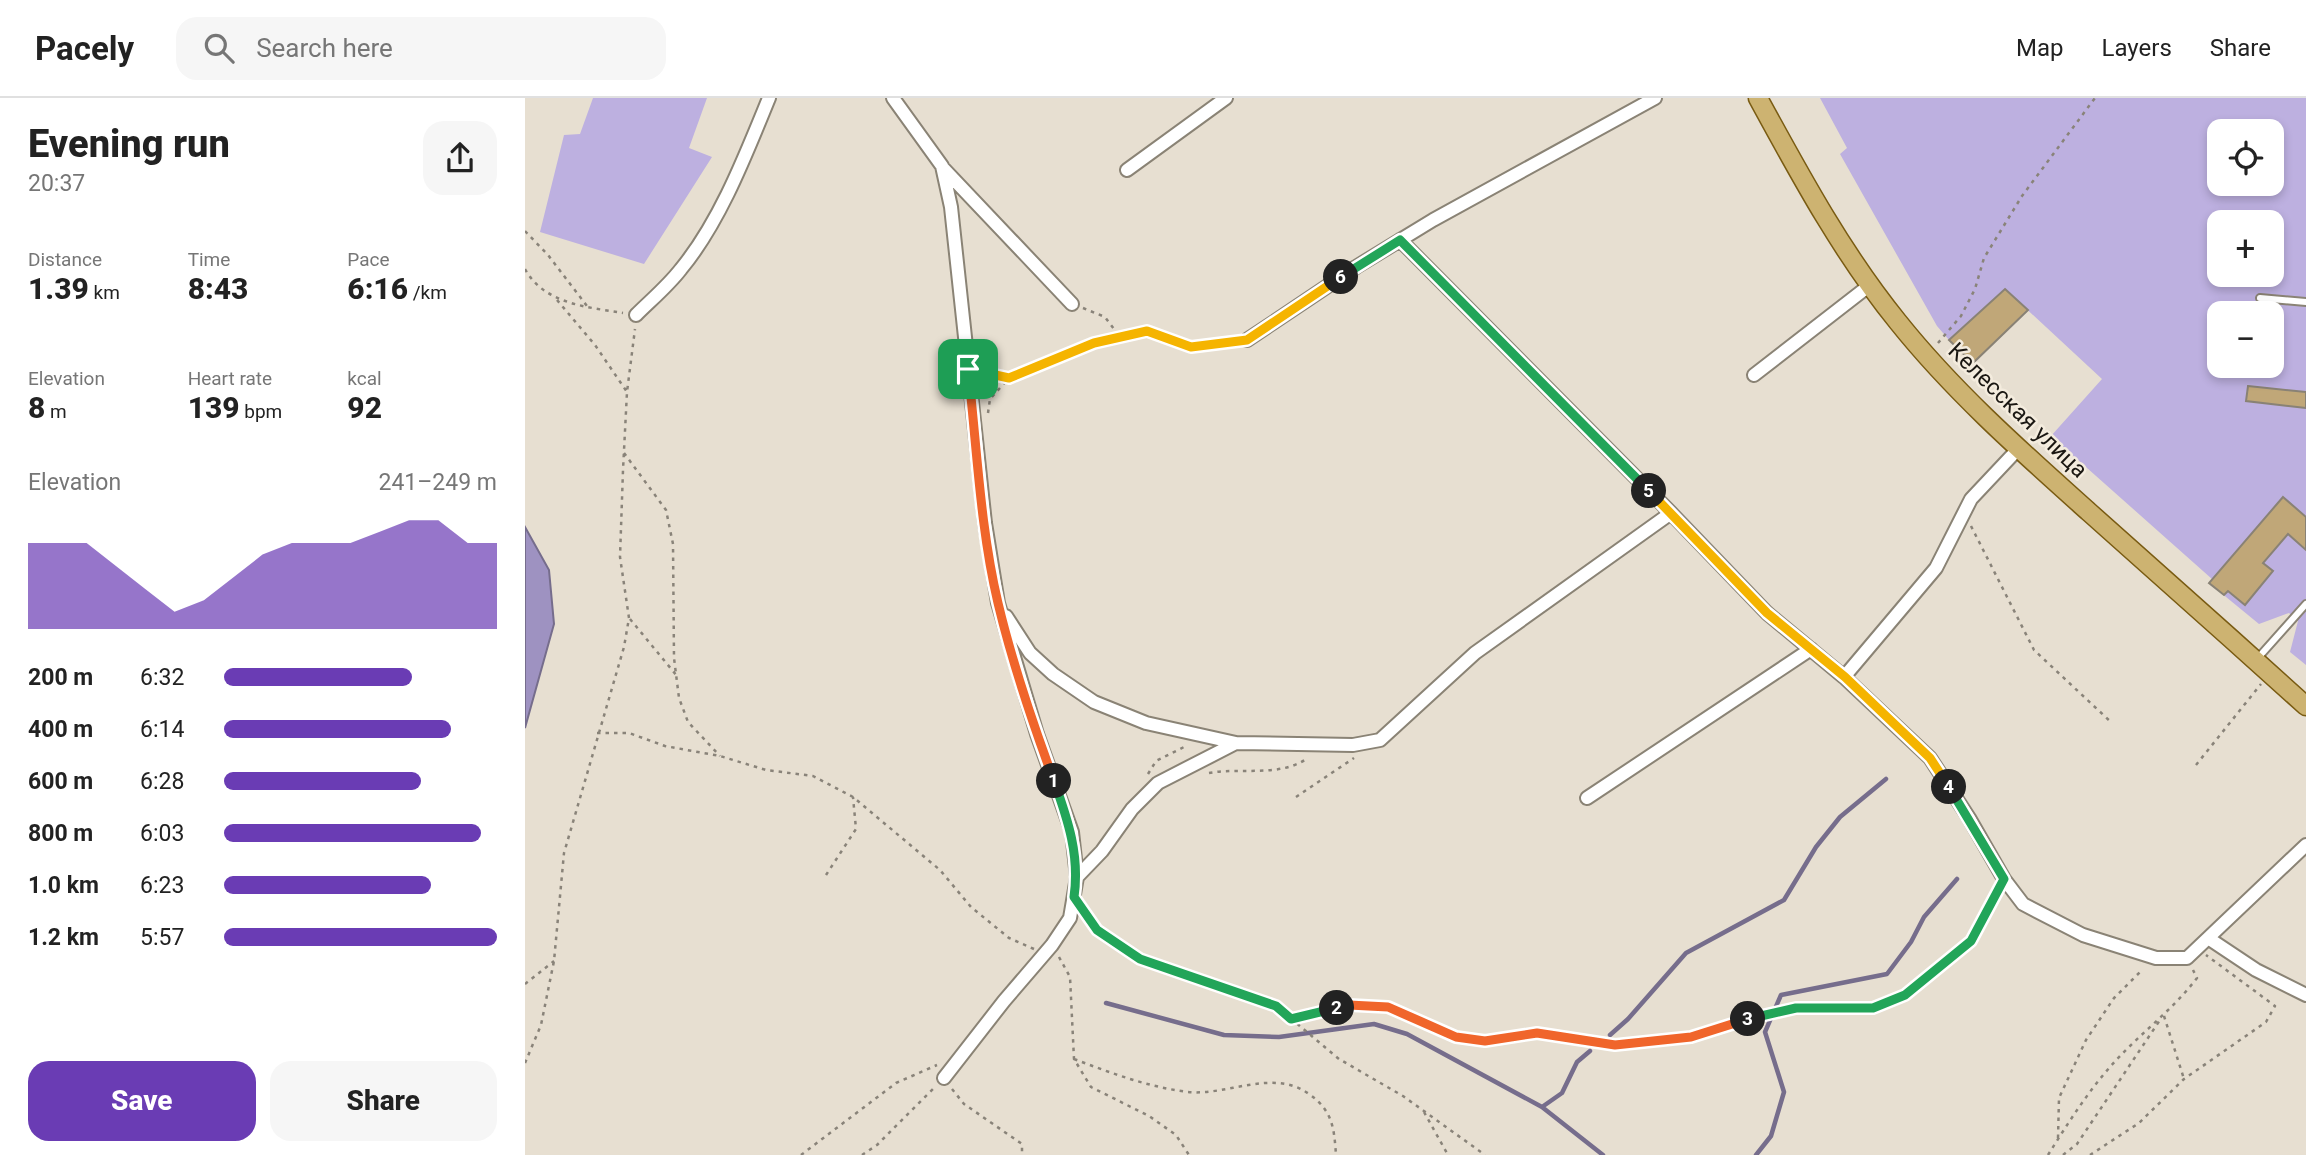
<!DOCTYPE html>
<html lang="en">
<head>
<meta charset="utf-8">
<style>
  body { margin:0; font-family:Roboto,sans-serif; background:#f6f6f6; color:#222; height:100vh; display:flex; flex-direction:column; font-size:26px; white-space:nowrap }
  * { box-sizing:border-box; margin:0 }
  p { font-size:23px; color:#767676 }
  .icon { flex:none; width:38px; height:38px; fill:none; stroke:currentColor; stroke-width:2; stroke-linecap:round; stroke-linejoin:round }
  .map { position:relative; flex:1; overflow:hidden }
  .drawer { display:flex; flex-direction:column; background:#fff; width:525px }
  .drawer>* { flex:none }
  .tools { position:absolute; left:1682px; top:21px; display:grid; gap:14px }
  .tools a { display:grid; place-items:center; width:77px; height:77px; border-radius:14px; background:#fff; box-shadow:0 4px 10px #0003; font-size:35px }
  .pin { position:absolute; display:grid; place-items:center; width:60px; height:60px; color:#fff; margin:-30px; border-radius:14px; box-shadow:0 4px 10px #0006 }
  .km { position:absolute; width:35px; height:35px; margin:-18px; border-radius:50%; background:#222; color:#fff; font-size:19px; line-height:35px; text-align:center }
  .round { display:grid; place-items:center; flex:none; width:74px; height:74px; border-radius:21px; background:#f6f6f6 }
  .overview { display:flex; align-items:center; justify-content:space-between; height:119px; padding:0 28px }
  h1 { font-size:38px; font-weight:800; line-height:52px }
  .figures { display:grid; grid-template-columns:repeat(3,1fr); gap:10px; height:119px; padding:7px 28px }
  .figures div { display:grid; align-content:center }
  .figures b { font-size:30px; font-weight:800 }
  .figures small { font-size:19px; font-weight:400 }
  .figures p { font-size:19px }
  .chart { height:196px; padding:14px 28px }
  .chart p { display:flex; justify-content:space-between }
  .chart svg { width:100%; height:126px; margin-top:7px; fill:#6a3cb4; opacity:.7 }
  .button { display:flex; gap:14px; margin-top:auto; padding:14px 28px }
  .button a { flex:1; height:80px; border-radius:21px; background:#6a3cb4; color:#fff; font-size:28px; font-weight:800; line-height:80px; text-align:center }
  .button a+a { background:#f6f6f6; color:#222 }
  ul { padding:0 28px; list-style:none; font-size:23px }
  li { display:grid; grid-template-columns:112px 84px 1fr; align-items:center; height:52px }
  li i { height:18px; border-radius:9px; background:#6a3cb4 }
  header { display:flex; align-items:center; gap:42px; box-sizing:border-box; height:98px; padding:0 35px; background:#fff; border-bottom:2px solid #e0e0e0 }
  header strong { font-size:33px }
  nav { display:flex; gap:38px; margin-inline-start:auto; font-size:24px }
  .search { width:490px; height:63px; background:#f6f6f6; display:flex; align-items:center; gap:18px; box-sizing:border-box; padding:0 24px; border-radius:21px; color:#767676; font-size:26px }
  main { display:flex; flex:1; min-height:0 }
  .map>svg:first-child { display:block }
</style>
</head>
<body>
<header>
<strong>Pacely</strong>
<div class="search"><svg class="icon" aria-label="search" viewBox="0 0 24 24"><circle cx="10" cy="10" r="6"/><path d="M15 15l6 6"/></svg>Search here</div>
<nav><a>Map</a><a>Layers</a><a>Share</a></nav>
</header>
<main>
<section class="drawer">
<div class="overview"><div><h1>Evening run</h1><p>20:37</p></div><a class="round"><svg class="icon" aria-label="share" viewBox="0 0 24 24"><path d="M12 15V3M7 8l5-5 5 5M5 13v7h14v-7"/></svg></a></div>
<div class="figures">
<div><p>Distance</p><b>1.39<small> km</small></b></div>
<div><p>Time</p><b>8:43</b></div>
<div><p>Pace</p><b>6:16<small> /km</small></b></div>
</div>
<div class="figures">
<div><p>Elevation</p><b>8<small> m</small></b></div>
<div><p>Heart rate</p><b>139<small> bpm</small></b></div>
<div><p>kcal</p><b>92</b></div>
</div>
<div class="chart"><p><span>Elevation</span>241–249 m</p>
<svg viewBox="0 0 160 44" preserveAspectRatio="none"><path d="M0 44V14L10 14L20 14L30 22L40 30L50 38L60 34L70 26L80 18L90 14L100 14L110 14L120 10L130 6L140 6L150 14L160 14V44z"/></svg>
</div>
<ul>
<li><b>200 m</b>6:32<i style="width:69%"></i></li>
<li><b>400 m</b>6:14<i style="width:83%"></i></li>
<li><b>600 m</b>6:28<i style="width:72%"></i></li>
<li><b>800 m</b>6:03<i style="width:94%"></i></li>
<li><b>1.0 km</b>6:23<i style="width:76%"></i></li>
<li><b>1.2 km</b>5:57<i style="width:100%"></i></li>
</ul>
<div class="button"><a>Save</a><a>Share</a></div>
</section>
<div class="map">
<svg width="1781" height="1057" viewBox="0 0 1781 1057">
  <rect width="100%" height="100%" fill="#e7dfd1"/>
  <!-- green -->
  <path fill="#bdb0e0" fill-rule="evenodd" d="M68 0H182L164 50 187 59 119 166 15 134 39 37 55 36Z
    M1295 0H1781V567L1765 554 1773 523 1764 515 1734 526 1684 485 1687 481 1526 338 1577 281 1480 191 1424 242 1412 228 1315 56 1322 50ZM1694 33H1746V86H1694ZM1694 124H1746V177H1694ZM1694 215H1746V268H1694Z"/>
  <!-- water -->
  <path fill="#9e92c1" stroke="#766d8c" stroke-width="2" d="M0 429 24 472 29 526 0 630Z"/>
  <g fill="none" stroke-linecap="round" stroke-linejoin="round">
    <!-- stream -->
    <path stroke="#766d8c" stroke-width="4.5" d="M581 905 699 937 754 939 849 926 882 936 1017 1009 1078 1057
      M1085 937 1103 921 1161 855 1259 802 1291 749 1315 719 1361 681
      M1017 1009 1037 995 1052 964 1065 953
      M1231 1057 1246 1038 1259 994 1240 934 1256 897 1362 876 1386 844 1399 819 1432 781"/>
  </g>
  <!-- building -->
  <path fill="#c0a778" stroke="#898275" stroke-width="2" d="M1480 191 1503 212 1448 265 1424 242Z
    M1723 288 1781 294V310L1721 303Z
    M1758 399 1781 419V452L1763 436 1738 465 1748 473 1720 507 1703 493 1699 497 1684 485Z"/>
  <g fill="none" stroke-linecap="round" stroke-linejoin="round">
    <!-- lane casing -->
    <g stroke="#8a8375" stroke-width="10">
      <path id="lane" d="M1735 200 1781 204
        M1732 561 1781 506"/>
    </g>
    <!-- street casing -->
    <g stroke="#8a8375" stroke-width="16">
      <path id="street" d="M368 0 417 68 426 109 460 425 473 505 512 636 547 734 552 779 545 820 527 847 479 903 419 980
        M417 69 547 206
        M602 72 701 0
        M875 142 1146 415 1242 515 1319 579 1405 660 1444 720 1479 781 1498 806 1558 837 1631 860H1662L1781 747
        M111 217C126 202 143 188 156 171 195 124 221 56 244 0
        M722 242 831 169 908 122 1130 0
        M1229 277 1345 187
        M481 518 505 555 528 576 569 604 621 625 711 645
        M1319 579 1411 470 1446 401 1494 350
        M1062 700 1286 551
        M552 779 577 753 607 711 633 685 711 645 828 647 855 642 950 555 1146 415
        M1683 840 1731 872 1781 897"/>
    </g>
    <!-- primary casing -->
    <g stroke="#795b12" stroke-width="21">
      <path id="primary" d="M1233 0C1275 77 1317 155 1373 224 1429 294 1497 354 1564 414 1636 478 1709 543 1781 608"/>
    </g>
    <!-- path -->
    <path stroke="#898379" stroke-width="2.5" stroke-dasharray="3.5 5" stroke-linecap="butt" d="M0 133 23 157 62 208
      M0 171C19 206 62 209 98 215
      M32 202 70 247 102 294
      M558 210 580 219 595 239
      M1413 245 1436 218 1450 191 1459 160 1497 98 1570 0
      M457 275 484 280 569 245 622 233 666 249 708 244
      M463 315 465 301 484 280
      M99 355 141 412 148 446 149 560 154 600 163 624 195 658
      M1446 428 1509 552 1587 625
      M105 521 152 578
      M72 635H104L140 648 195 658 241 672 288 678 328 699 415 772 446 809 484 840 509 851
      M1671 667 1736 586
      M684 675C716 669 754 680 783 660
      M623 676 631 663 661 648
      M771 699 829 660
      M301 777 331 731 328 699
      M559 813 572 832 615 861 751 908 814 961 878 998 960 1057
      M534 859 545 879 549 961 566 989 624 1018 651 1037 664 1057
      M0 886 29 863
      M1639 918 1659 981
      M766 921 824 907 863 909 931 939 959 943 1012 935 1090 947 1166 939 1196 928 1271 910H1348L1380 897 1446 843 1472 795
      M549 961C586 975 623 989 663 994 703 998 748 970 784 996 808 1013 809 1030 811 1057
      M0 965 16 927 29 863 39 755 99 549 104 520 95 459 98 372 102 294 110 231
      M427 991 439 1006 497 1046V1057
      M899 1014 923 1057
      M1533 1040 1534 1000 1561 942 1589 900 1618 871
      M276 1057 371 985 412 967
      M337 1057 352 1047 409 990
      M1523 1057C1545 1022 1567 987 1596 957 1621 931 1650 909 1672 880L1668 872
      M1538 1057 1552 1046 1635 922
      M1565 1057 1614 1025 1659 981 1741 924 1750 908 1681 857"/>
    <!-- lane -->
    <use href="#lane" stroke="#fff" stroke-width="6"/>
    <!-- street -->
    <use href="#street" stroke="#fff" stroke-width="12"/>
    <!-- primary -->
    <use href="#primary" stroke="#cdb371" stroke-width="18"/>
  </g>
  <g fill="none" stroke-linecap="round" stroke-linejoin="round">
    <!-- split-1 casing -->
    <g stroke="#fff" stroke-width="14">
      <path id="split-1" d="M443 271C452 349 455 429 473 505 487 564 508 626 529 683"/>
    </g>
    <!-- split-2 casing -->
    <g stroke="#fff" stroke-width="14">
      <path id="split-2" d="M529 683C543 722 555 758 549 799L572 832 615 861 751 908 766 921 812 910"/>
    </g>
    <!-- split-3 casing -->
    <g stroke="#fff" stroke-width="14">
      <path id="split-3" d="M812 910 824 907 863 909 931 939 960 943 1012 935 1090 947 1166 939 1223 921"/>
    </g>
    <!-- split-4 casing -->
    <g stroke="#fff" stroke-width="14">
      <path id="split-4" d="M1223 921 1271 910H1348L1380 897 1446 843 1479 781 1424 689"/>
    </g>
    <!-- split-5 casing -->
    <g stroke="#fff" stroke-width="14">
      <path id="split-5" d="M1124 393 1242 515 1320 579 1405 660 1424 689"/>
    </g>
    <!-- split-6 casing -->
    <g stroke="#fff" stroke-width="14">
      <path id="split-6" d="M816 179 875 142 1124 393"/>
    </g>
    <!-- split-7 casing -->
    <g stroke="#fff" stroke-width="14">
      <path id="split-7" d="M443 271 484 280 569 245 622 233 666 249 722 242 816 179"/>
    </g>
    <!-- split-1 -->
    <use href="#split-1" stroke="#f0652b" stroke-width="9"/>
    <!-- split-2 -->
    <use href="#split-2" stroke="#22a559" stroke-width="9"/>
    <!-- split-3 -->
    <use href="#split-3" stroke="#f0652b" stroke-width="9"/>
    <!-- split-4 -->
    <use href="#split-4" stroke="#22a559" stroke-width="9"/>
    <!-- split-5 -->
    <use href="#split-5" stroke="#f5b400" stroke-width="9"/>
    <!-- split-6 -->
    <use href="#split-6" stroke="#22a559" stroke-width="9"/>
    <!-- split-7 -->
    <use href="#split-7" stroke="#f5b400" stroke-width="9"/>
  </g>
  <g text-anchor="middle" stroke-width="5" stroke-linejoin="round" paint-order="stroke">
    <!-- street labels -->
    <g font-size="23" fill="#1a1712" stroke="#f4ecde">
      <text transform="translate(1493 312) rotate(44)" y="8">Келесская улица</text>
    </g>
  </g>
</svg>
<div class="tools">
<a><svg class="icon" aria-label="locate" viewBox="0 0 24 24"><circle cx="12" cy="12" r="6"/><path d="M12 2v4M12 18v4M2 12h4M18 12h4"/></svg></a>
<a>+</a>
<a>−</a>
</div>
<div class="pin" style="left:443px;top:271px;background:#1e9e55"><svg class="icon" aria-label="arrive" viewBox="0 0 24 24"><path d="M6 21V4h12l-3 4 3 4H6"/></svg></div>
<b class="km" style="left:529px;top:683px">1</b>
<b class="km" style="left:812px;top:910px">2</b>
<b class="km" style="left:1223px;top:921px">3</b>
<b class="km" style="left:1424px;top:689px">4</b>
<b class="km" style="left:1124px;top:393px">5</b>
<b class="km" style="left:816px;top:179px">6</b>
</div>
</main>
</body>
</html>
